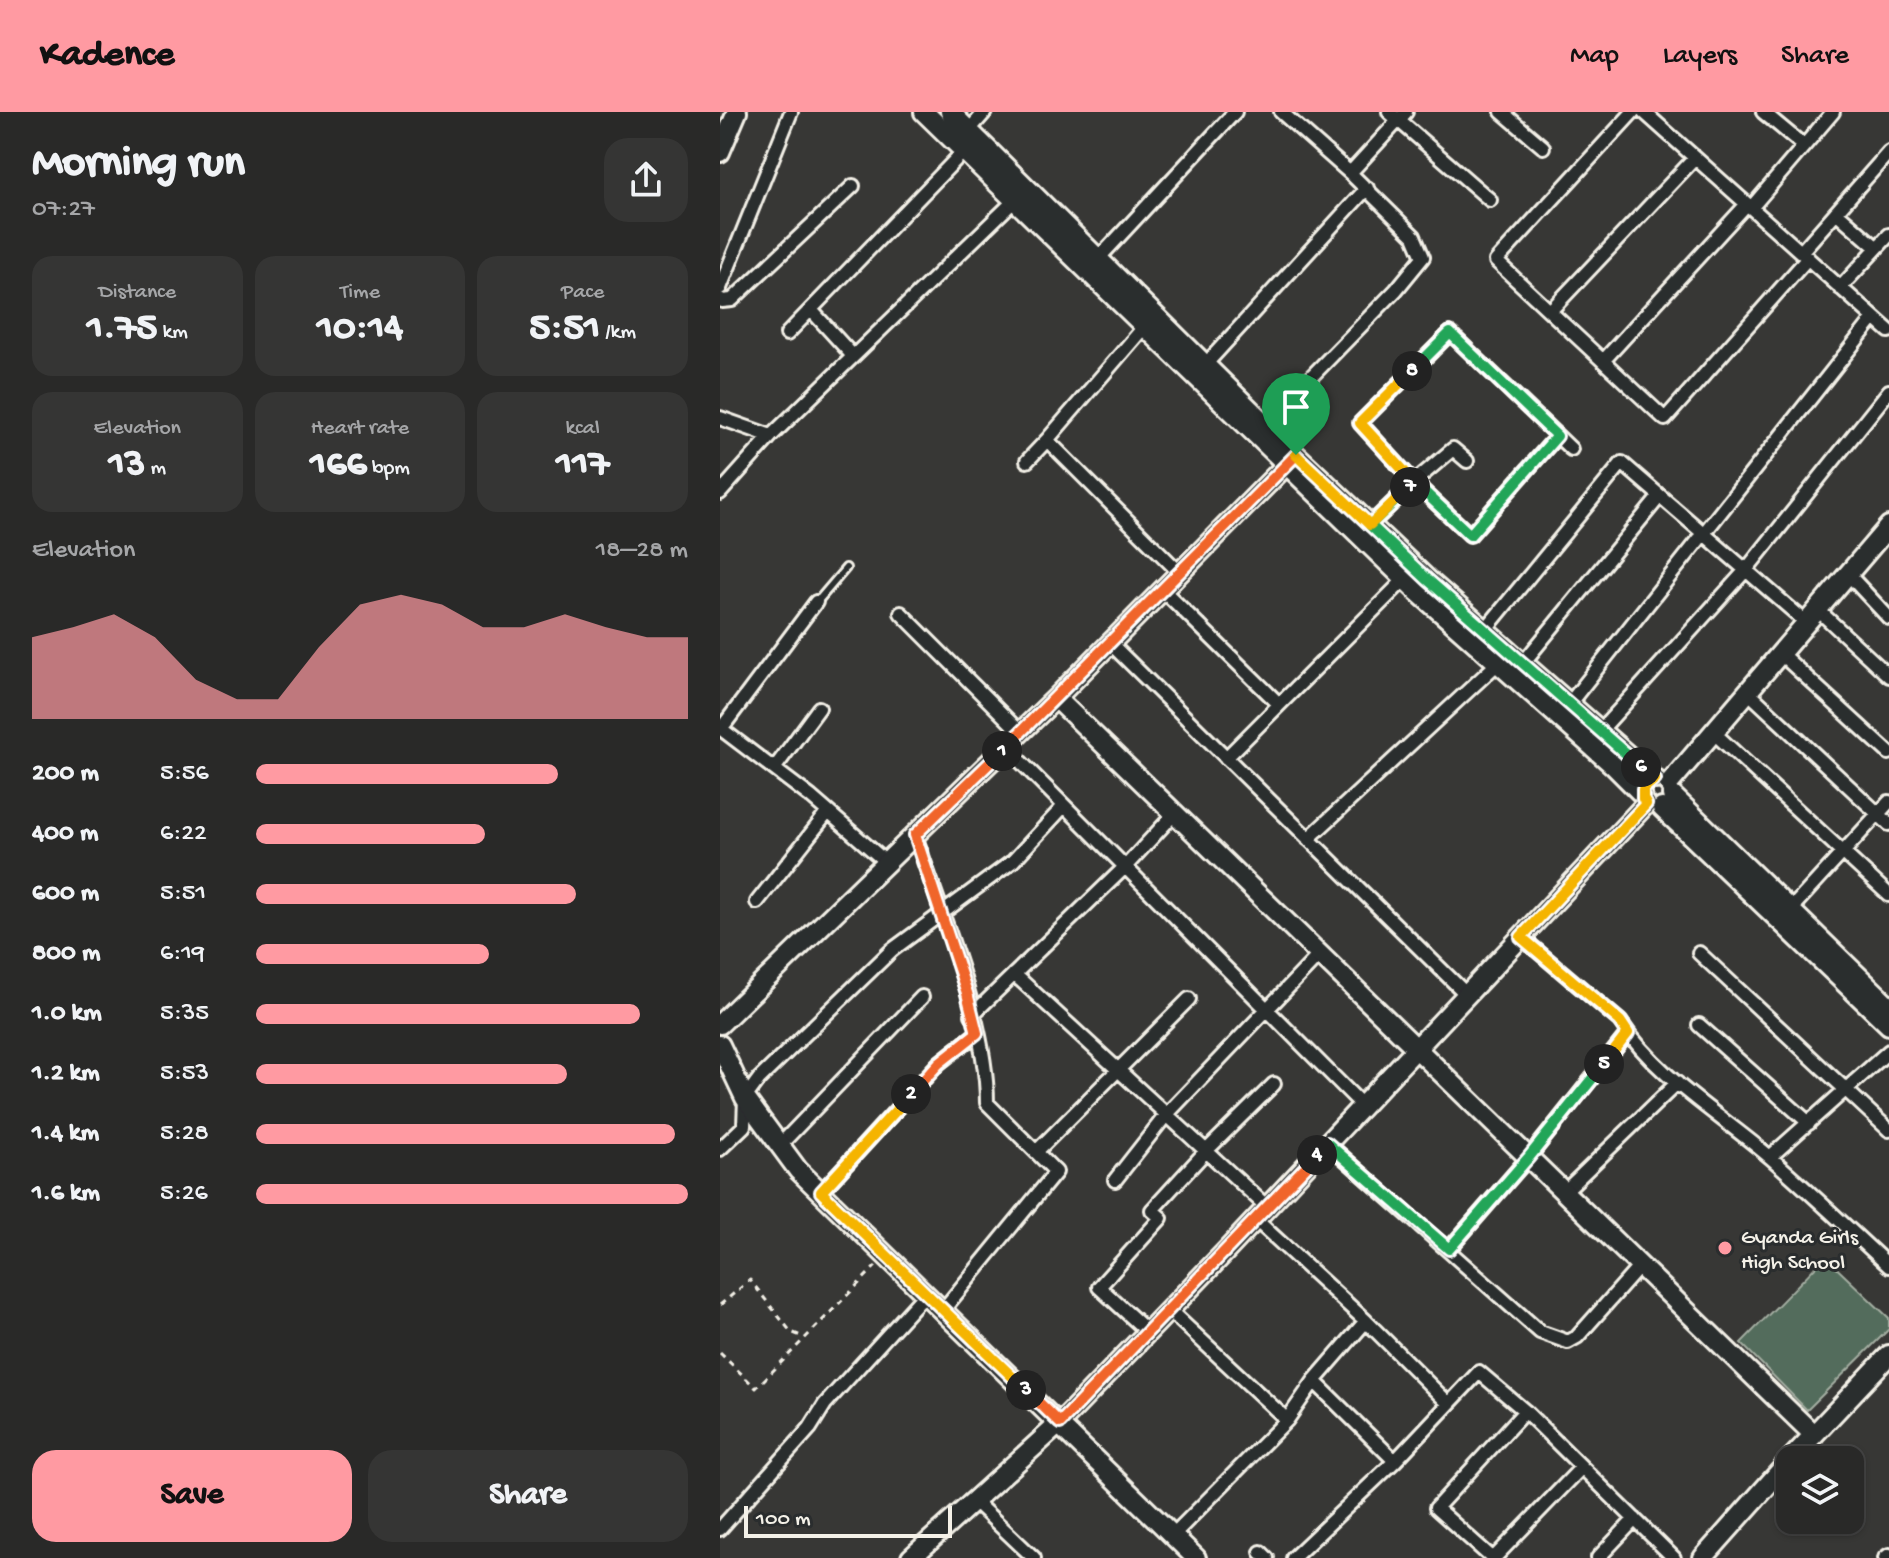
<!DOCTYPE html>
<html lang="en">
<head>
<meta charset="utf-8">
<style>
  body { margin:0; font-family:"Gochi Hand",sans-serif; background:#353534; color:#f1f3f6; height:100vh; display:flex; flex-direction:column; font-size:30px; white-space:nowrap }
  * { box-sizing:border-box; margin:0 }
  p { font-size:26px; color:#a5a6a8 }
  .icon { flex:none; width:44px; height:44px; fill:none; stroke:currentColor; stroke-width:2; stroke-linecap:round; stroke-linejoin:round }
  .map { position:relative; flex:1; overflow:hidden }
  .panel { display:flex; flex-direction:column; background:#292928; width:720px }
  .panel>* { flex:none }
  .tools { position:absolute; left:1056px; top:1334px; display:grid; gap:16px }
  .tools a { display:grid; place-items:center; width:88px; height:88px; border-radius:16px; background:#292928; box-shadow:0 2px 6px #0004,0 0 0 2px #454545; font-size:40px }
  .scale { position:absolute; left:24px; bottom:20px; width:208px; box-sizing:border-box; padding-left:8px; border:4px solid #f4f1e8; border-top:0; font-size:22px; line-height:28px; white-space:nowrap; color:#f4f1e8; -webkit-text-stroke:6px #2a2d2e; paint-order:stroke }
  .pin { position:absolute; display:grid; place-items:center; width:68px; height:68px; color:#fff; margin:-82px -34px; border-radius:50% 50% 50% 0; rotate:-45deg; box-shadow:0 0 8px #0007 }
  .pin .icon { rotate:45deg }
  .km { position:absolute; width:40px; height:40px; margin:-20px; border-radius:50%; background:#222; color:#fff; font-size:22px; line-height:40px; text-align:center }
  .round { display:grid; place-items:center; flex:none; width:84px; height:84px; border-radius:24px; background:#353534 }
  .headline { display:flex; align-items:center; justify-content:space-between; height:136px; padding:0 32px }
  h1 { font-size:44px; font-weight:700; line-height:60px }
  .metrics { display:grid; grid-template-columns:repeat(3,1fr); gap:12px; height:136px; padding:8px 32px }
  .metrics div { display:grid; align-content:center; border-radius:20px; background:#353534; text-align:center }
  .metrics b { font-size:40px; font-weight:700 }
  .metrics small { font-size:22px; font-weight:400 }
  .metrics p { font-size:22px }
  .chart { height:224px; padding:16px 32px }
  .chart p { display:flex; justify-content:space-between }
  .chart svg { width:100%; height:144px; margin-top:8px; fill:#ff9aa2; opacity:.7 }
  .action { display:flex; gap:16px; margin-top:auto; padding:16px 32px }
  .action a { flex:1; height:92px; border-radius:24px; background:#ff9aa2; color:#111; font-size:32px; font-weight:700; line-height:92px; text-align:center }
  .action a+a { background:#353534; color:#f1f3f6 }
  ul { padding:0 32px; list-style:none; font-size:26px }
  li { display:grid; grid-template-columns:128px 96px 1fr; align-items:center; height:60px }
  li i { height:20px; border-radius:10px; background:#ff9aa2 }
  header { display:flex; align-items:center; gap:48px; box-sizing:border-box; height:112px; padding:0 40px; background:#ff9aa2; color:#111 }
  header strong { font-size:38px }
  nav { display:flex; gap:44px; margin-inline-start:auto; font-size:28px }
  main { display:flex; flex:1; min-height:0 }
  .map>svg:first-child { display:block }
</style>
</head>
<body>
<header>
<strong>Kadence</strong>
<nav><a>Map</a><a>Layers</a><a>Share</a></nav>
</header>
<main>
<section class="panel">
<div class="headline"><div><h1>Morning run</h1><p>07:27</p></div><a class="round"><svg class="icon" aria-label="share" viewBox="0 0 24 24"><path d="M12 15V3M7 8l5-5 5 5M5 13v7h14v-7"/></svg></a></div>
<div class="metrics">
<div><p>Distance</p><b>1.75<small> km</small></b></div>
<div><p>Time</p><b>10:14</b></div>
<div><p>Pace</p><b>5:51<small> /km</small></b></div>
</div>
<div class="metrics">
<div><p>Elevation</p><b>13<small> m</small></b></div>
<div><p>Heart rate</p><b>166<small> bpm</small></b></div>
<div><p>kcal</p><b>117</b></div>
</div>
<div class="chart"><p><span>Elevation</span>18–28 m</p>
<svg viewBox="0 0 160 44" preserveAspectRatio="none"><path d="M0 44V19L10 16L20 12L30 19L40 32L50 38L60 38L70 22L80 9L90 6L100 9L110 16L120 16L130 12L140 16L150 19L160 19V44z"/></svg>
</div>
<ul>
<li><b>200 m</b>5:56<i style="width:70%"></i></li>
<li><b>400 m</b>6:22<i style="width:53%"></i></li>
<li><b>600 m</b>5:51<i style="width:74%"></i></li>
<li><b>800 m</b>6:19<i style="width:54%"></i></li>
<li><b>1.0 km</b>5:35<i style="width:89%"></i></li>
<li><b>1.2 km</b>5:53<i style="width:72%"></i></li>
<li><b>1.4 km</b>5:28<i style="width:97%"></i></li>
<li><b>1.6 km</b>5:26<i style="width:100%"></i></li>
</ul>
<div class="action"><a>Save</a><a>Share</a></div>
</section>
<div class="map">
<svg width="1169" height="1446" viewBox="0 0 1169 1446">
  <rect width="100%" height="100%" fill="#373735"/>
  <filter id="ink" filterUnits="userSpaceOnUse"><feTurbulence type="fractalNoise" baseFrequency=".0125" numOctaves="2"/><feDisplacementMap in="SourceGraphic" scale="16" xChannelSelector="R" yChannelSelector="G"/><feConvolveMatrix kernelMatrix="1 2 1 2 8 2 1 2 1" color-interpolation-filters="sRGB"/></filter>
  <g filter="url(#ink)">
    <!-- green -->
    <path fill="#536c5b" stroke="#a4aea2" stroke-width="2" d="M1105 1145 1169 1206V1217L1087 1298 1021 1231Z"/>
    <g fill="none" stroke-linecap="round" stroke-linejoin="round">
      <!-- lane casing -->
      <g stroke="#f4f1e8" stroke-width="12">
        <path id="lane" d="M97 490 126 456"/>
      </g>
      <!-- street casing -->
      <g stroke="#f4f1e8" stroke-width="18">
        <path id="street" d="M561 0 630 61 686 0
          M669 0 770 88
          M782 0 823 35
          M913 0 776 149 945 307 1088 146
          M924 0 1169 219
          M1043 0 1084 34
          M244 24 265 0
          M1031 96 1113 0
          M1116 100 1157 136
          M1081 140 1169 40
          M378 147 515 0
          M0 176 71 0
          M1120 176 1169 123
          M0 187 2 189 12 188 133 74
          M92 199 133 244
          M830 199 975 46
          M424 215 327 328 460 461
          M67 222 244 39
          M883 249 1027 92
          M485 253 647 76
          M0 306 51 324
          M545 312 676 178 703 145 694 124 630 61
          M307 349 327 328
          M747 349 733 337 694 370 750 423 837 324
          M0 381 51 324 296 87
          M650 413 694 370 640 311 730 221 851 337
          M1128 462 1169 506
          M443 478 559 592
          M1098 498 1169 564
          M181 501 301 621
          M765 518 902 351 1087 511
          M390 531 747 883
          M1061 542 1169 641
          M803 551 940 384
          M1028 580 1169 712
          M849 592 1154 206
          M0 616 91 685 167 751
          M1 617 96 490
          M880 619 1026 458 1169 279
          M993 620 1169 783
          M286 635 643 994
          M506 646 685 467
          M54 657 99 596
          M195 723C221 802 267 909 267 991L336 1060 223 1198
          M588 727 778 551
          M37 790 108 700
          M1070 798 1169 690
          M801 825 900 909C937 966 1000 1002 1051 1046 1091 1081 1130 1118 1169 1154
          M979 841 1169 1018
          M294 862 547 1095
          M252 903 405 755 455 701
          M979 913 1089 1011
          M607 1031 820 1220 848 1230 857 1225 920 1154
          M60 1033 202 885
          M0 1037 24 1014 25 986 39 967 172 838 293 749 344 694
          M316 1040 469 887
          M1050 1045 1169 939
          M395 1068 446 1003 600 842
          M101 1080 219 951 257 921
          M844 1080 957 971
          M536 1108 646 1209 728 1291
          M729 1137 809 1045 908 921
          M449 1198 567 1308 453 1423
          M428 1220 379 1175 441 1106 432 1098 486 1039 554 972
          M594 1269 675 1349
          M567 1308 594 1269 646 1209
          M254 1389 314 1446
          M0 1417 90 1316 105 1292 206 1181
          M541 1440 547 1446
          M573 1446 675 1349 759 1260 805 1299
          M772 1446 716 1396 805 1299 954 1446
          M774 1446 862 1355
          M878 1446 915 1407
          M1165 1446 1169 1443"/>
      </g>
      <!-- secondary casing -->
      <g stroke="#f4f1e8" stroke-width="24">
        <path id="secondary" d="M204 0 698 480 893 653 922 682
          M230 0 567 334 708 468 935 667
          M0 40 17 0
          M336 586 1094 1323
          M949 672 1169 414
          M952 683 1169 894
          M942 696 1169 913
          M0 912 336 586 574 345
          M0 933 25 986 78 1058 476 1446
          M1070 1348 1169 1243
          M191 1446 340 1311 507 1138 926 692
          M983 1446 1070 1348"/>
      </g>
      <!-- path -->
      <path stroke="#f4f1e8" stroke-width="3" stroke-dasharray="6 6" stroke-linecap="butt" d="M0 1193 30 1168 71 1220 81 1224
        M0 1241 36 1276 156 1154"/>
      <!-- lane -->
      <use href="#lane" stroke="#2a2d2e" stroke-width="6"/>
      <!-- street -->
      <use href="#street" stroke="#2a2d2e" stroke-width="12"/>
      <!-- secondary -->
      <use href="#secondary" stroke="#2a2d2e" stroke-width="18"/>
    </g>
  </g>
  <g fill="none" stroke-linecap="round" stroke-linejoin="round" filter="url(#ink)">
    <!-- split-1 casing -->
    <g stroke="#fff" stroke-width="16">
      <path id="split-1" d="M282 639 576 343"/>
    </g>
    <!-- split-2 casing -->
    <g stroke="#fff" stroke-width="16">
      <path id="split-2" d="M191 982 219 951 257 921 247 881 195 723 282 639"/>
    </g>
    <!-- split-3 casing -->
    <g stroke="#fff" stroke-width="16">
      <path id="split-3" d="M191 982 101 1080 306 1278"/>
    </g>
    <!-- split-4 casing -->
    <g stroke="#fff" stroke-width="16">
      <path id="split-4" d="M306 1278 340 1311 597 1043"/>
    </g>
    <!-- split-5 casing -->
    <g stroke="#fff" stroke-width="16">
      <path id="split-5" d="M597 1043 607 1031 729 1137 809 1045 884 952"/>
    </g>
    <!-- split-6 casing -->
    <g stroke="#fff" stroke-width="16">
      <path id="split-6" d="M884 952 908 921 900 909 801 825 926 692 923 687V677L935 667 921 655"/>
    </g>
    <!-- split-7 casing -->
    <g stroke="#fff" stroke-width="16">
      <path id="split-7" d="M690 375 650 413 708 468 921 655"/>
    </g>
    <!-- split-8 casing -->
    <g stroke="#fff" stroke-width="16">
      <path id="split-8" d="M690 375 694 370 750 423 837 324 730 221 692 259"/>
    </g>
    <!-- split-9 casing -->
    <g stroke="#fff" stroke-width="16">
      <path id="split-9" d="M576 343 650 413 694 370 640 311 692 259"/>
    </g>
    <!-- split-1 -->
    <use href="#split-1" stroke="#f0652b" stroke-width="10"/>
    <!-- split-2 -->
    <use href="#split-2" stroke="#f0652b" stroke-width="10"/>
    <!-- split-3 -->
    <use href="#split-3" stroke="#f5b400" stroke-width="10"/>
    <!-- split-4 -->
    <use href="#split-4" stroke="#f0652b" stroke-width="10"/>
    <!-- split-5 -->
    <use href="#split-5" stroke="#22a559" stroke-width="10"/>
    <!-- split-6 -->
    <use href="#split-6" stroke="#f5b400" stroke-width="10"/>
    <!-- split-7 -->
    <use href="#split-7" stroke="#22a559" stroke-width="10"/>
    <!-- split-8 -->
    <use href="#split-8" stroke="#22a559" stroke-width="10"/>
    <!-- split-9 -->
    <use href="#split-9" stroke="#f5b400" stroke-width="10"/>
  </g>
  <!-- markers -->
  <circle fill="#ff9aa2" stroke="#2a2d2e" stroke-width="3" cx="1005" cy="1136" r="8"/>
  <g text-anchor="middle" stroke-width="6" stroke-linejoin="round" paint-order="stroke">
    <!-- poi labels -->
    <g font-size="22" fill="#f4f1e8" stroke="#2a2d2e" text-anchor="start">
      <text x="1021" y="1131">Gyanda Girls<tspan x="1021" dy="25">High School</tspan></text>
    </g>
  </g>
</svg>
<div class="tools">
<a><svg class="icon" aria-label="layers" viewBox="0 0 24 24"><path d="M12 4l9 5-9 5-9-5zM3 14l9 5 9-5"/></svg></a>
</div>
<div class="scale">100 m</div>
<div class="pin" style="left:576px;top:343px;background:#1e9e55"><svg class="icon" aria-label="arrive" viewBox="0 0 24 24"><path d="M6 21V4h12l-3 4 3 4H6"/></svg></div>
<b class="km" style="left:282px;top:639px">1</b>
<b class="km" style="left:191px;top:982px">2</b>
<b class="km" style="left:306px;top:1278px">3</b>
<b class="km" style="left:597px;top:1043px">4</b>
<b class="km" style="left:884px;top:952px">5</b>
<b class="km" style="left:921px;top:655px">6</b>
<b class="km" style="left:690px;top:375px">7</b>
<b class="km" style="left:692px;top:259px">8</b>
</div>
</main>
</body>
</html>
